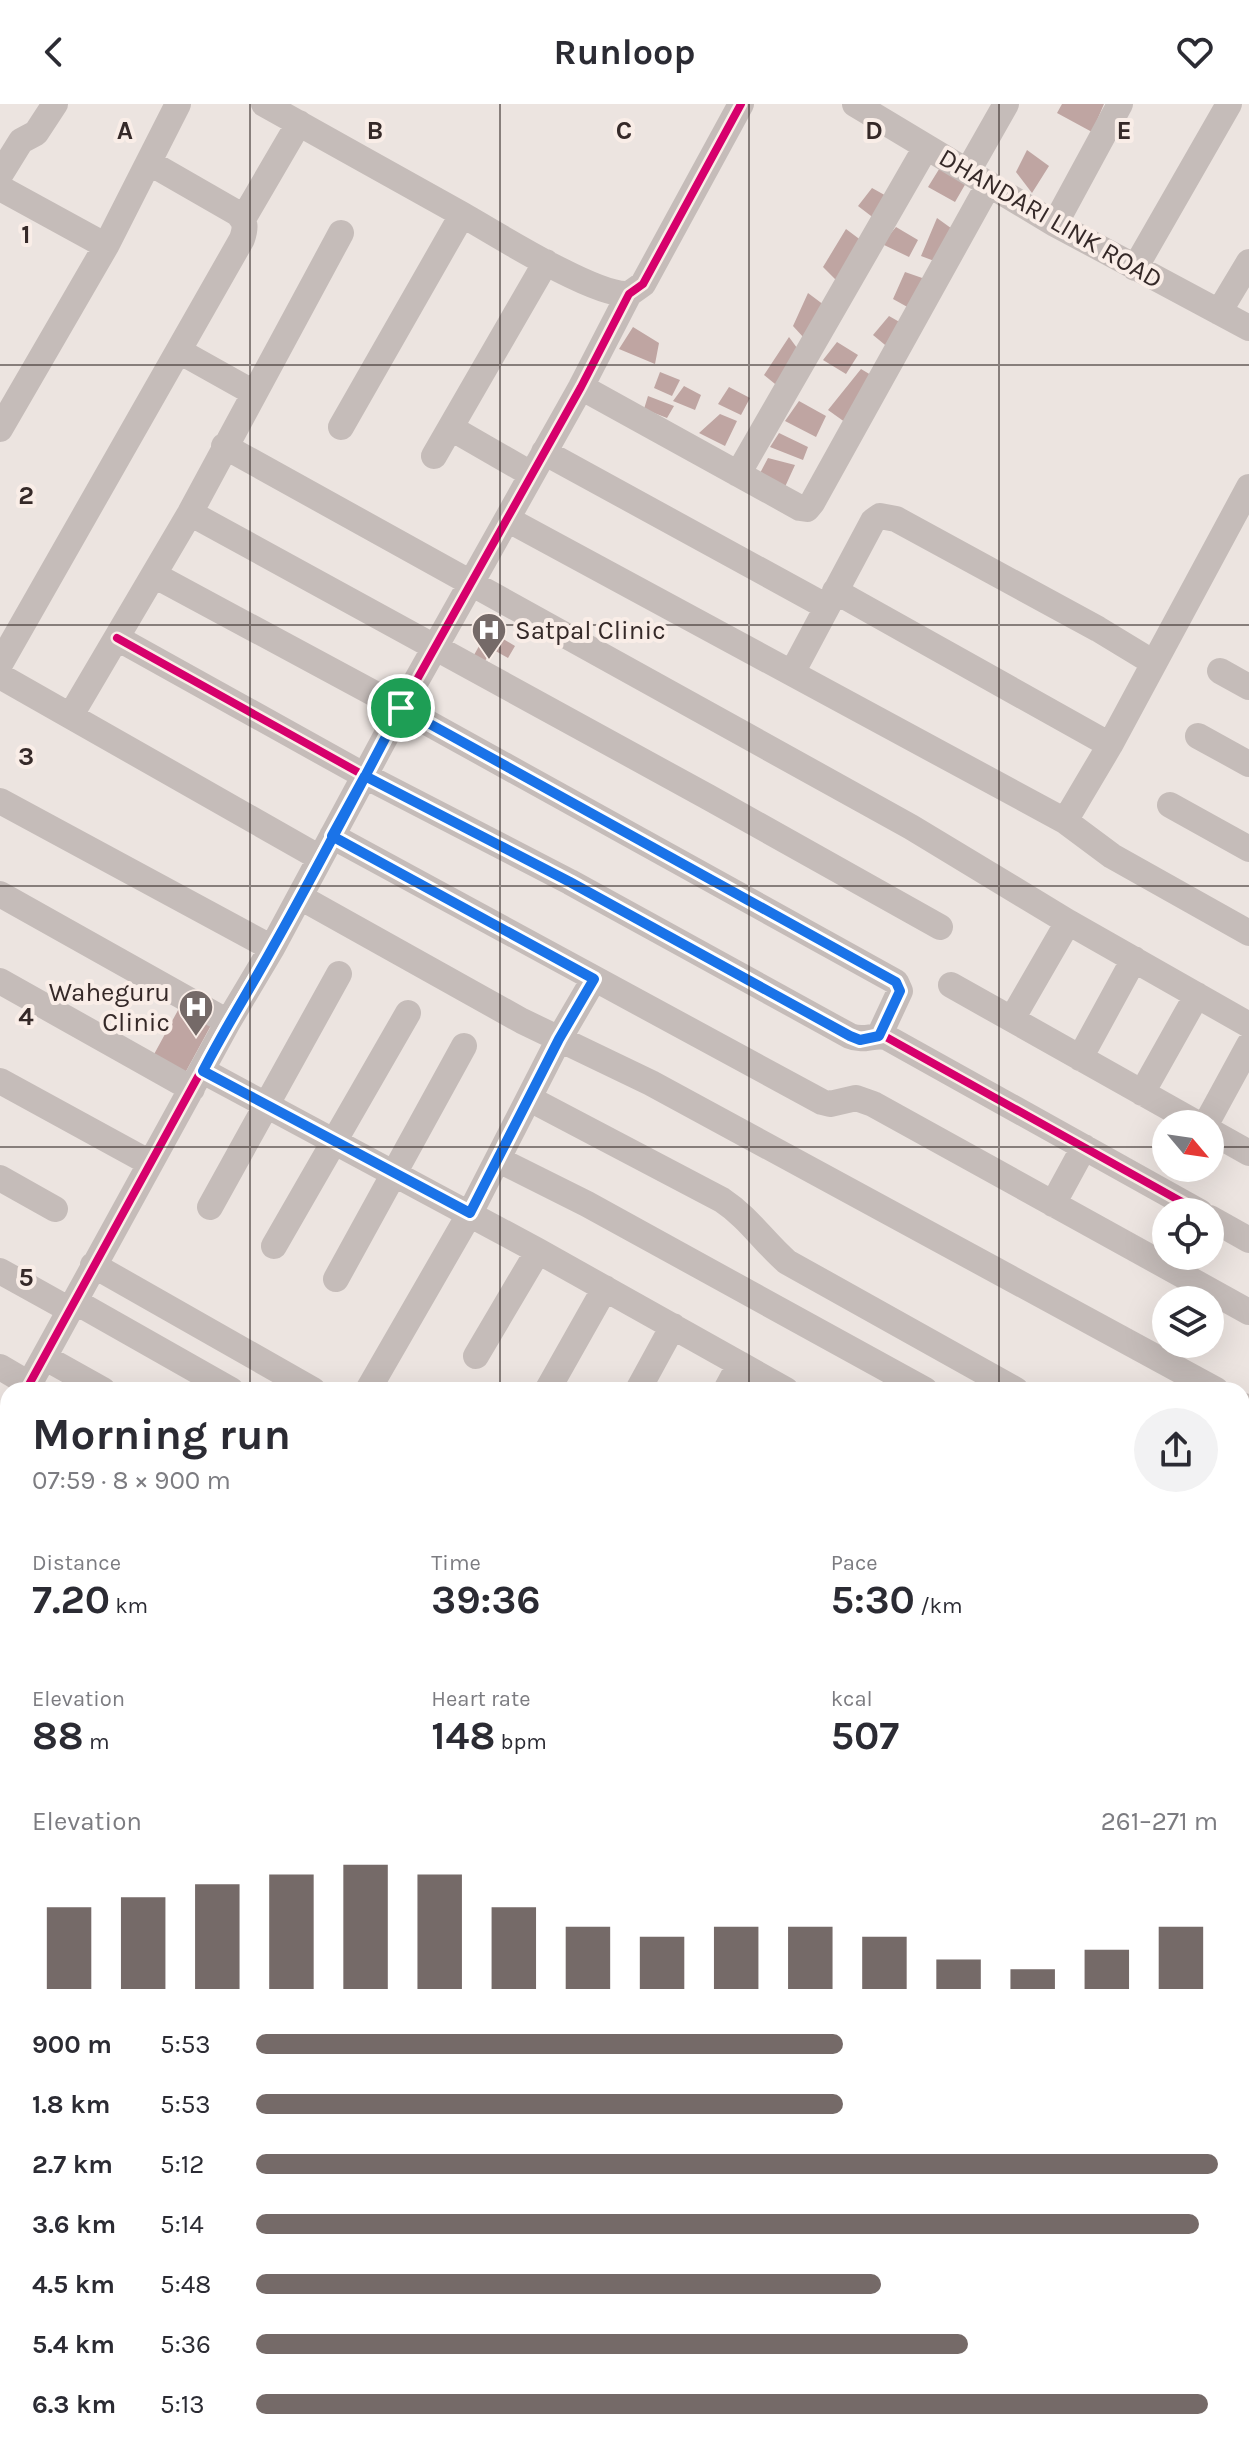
<!DOCTYPE html>
<html lang="en">
<head>
<meta charset="utf-8">
<style>
  body { margin:0; font-family:Karla,sans-serif; background:#f2f2f3; color:#2b2b33; height:100vh; display:flex; flex-direction:column; font-size:30px; white-space:nowrap }
  * { box-sizing:border-box; margin:0 }
  p { font-size:26px; color:#7c7c81 }
  .icon { flex:none; width:44px; height:44px; fill:none; stroke:currentColor; stroke-width:2; stroke-linecap:round; stroke-linejoin:round }
  .map { position:relative; flex:1; overflow:hidden }
  .details { position:absolute; left:0px; top:1278px; width:1250px; height:1068px; display:flex; flex-direction:column; background:#fff; border-radius:24px 24px 0 0; box-shadow:0 8px 32px #0002 }
  .details>* { flex:none }
  .needle { width:52px; rotate:119deg }
  .controls { position:absolute; left:1152px; top:1006px; display:grid; gap:16px }
  .controls a { display:grid; place-items:center; width:72px; height:72px; border-radius:50%; background:#fff; box-shadow:0 8px 32px #0002; font-size:40px }
  .pin { position:absolute; display:grid; place-items:center; width:68px; height:68px; color:#fff; margin:-34px; border:4px solid #fff; border-radius:50%; box-shadow:0 2px 8px #0007 }
  .round { display:grid; place-items:center; flex:none; width:84px; height:84px; border-radius:42px; background:#f2f2f3 }
  .summary { display:flex; align-items:center; justify-content:space-between; height:136px; padding:0 32px }
  h1 { font-size:44px; font-weight:700; line-height:60px }
  .metrics { display:grid; grid-template-columns:repeat(3,1fr); gap:12px; height:136px; padding:8px 32px }
  .metrics div { display:grid; align-content:center }
  .metrics b { font-size:40px; font-weight:700 }
  .metrics small { font-size:22px; font-weight:400 }
  .metrics p { font-size:22px }
  .chart { height:224px; padding:16px 32px }
  .chart p { display:flex; justify-content:space-between }
  .chart svg { width:100%; height:144px; margin-top:8px; stroke:#756a68; stroke-width:6 }
  ul { padding:0 32px; list-style:none; font-size:26px }
  li { display:grid; grid-template-columns:128px 96px 1fr; align-items:center; height:60px }
  li i { height:20px; border-radius:10px; background:#756a68 }
  header { display:flex; justify-content:space-between; align-items:center; height:104px; padding:0 32px; background:#fff; font-size:36px; font-weight:700 }
  .map>svg:first-child { display:block }
</style>
</head>
<body>
<header><svg class="icon" aria-label="back" viewBox="0 0 24 24"><path d="M15 5l-7 7 7 7"/></svg>Runloop<svg class="icon" aria-label="heart" viewBox="0 0 24 24"><path d="M12 20l-8-8c-3-5 5-10 8-4 3-6 11-1 8 4z"/></svg></header>
<div class="map">
<svg width="1249" height="2346" viewBox="0 0 1249 2346">
  <rect width="100%" height="100%" fill="#ece4e0"/>
  <!-- building -->
  <path fill="#bfa5a2" d="M1062 0H1104L1092 28 1057 9Z
    M1027 46 1049 62 1032 89 1016 68Z
    M941 62 966 79 955 98 928 83Z
    M872 84 890 94 875 115 858 102Z
    M937 114 955 127 937 158 921 152Z
    M896 123 918 136 909 153 882 140Z
    M846 125 862 137 836 176 823 163Z
    M905 168 928 176 911 205 893 195Z
    M808 189 824 201 804 234 793 222Z
    M889 212 903 220 890 245 873 231Z
    M633 223 659 239 655 260 619 245Z
    M789 233 800 248 780 284 764 271Z
    M837 238 858 251 846 270 823 256Z
    M861 265 876 274 849 321 828 306Z
    M660 268 680 276 672 292 654 284Z
    M684 282 701 291 695 306 673 297Z
    M729 283 750 294 741 311 718 300Z
    M648 292 674 302 667 314 644 305Z
    M799 297 826 312 816 333 785 317Z
    M720 310 737 317 725 342 699 329Z
    M779 329 808 343 803 356 770 343Z
    M768 354 795 361 784 385 759 371Z
    M488 526 515 542 508 554 492 545 485 557 474 551Z
    M183 897 215 914 184 971 152 954Z
    M0 1487 8 1491V1544L0 1540Z"/>
  <g fill="none" stroke-linecap="round" stroke-linejoin="round">
    <!-- minor -->
    <path stroke="#c5bcb9" stroke-width="26" d="M264 0C330 37 397 74 463 111 496 130 596 193 629 190
      M855 0 1055 120 1249 224
      M968 67 1006 0
      M0 71 21 37 36 29 55 0
      M0 84 106 142
      M243 115 299 19
      M1055 120 1120 0
      M1135 164 1229 0
      M1219 208 1249 158
      M179 247 254 289
      M581 283 800 404 807 405 812 399 989 80
      M341 323 462 111
      M451 324 531 370
      M0 325 106 142 178 0
      M224 342 911 723 1068 818 1249 921
      M544 348 827 503
      M434 352 546 158
      M738 370 926 43
      M190 409 708 693 940 823
      M507 415 1065 717 1112 752 1249 829
      M154 471 401 604 896 878 900 887 879 932
      M835 487 1110 641
      M117 534 365 672 570 778 850 932C864 938 873 930 886 933L1200 1108
      M0 560 242 135C246 123 246 118 237 109L150 59
      M1220 567 1249 583
      M792 569 873 417 880 412 896 415 1098 525 1154 559
      M0 572 320 754
      M71 611 190 409 341 129
      M1198 632 1249 660
      M0 697 272 844
      M1170 701 1249 745
      M1065 717 1110 641 1249 383
      M332 732 822 998 830 1000 856 994 873 1000 1249 1208
      M0 790 228 918
      M300 793 522 917 651 979 1216 1286
      M0 877 192 985
      M951 881 1198 1020
      M1012 915 1068 818
      M1080 954 1134 855
      M203 967 538 1147 786 1286
      M0 977 150 1059
      M1142 989 1197 891
      M530 995 722 1096C749 1114 763 1137 787 1158L1016 1286
      M1206 1020 1249 941
      M1210 1027 1249 1049
      M499 1056 587 1100 925 1286
      M0 1074 55 1105
      M1053 1100 1084 1043
      M210 1103 339 870
      M1210 1114 1249 1136
      M274 1142 408 909
      M93 1161 313 1286
      M0 1167 70 1206
      M336 1175 464 942
      M74 1197 231 1286
      M476 1252 538 1147
      M44 1253 103 1286
      M0 1263 29 1280
      M548 1285 605 1184
      M26 1286 228 918 272 844 401 604 581 283 629 190 643 180 741 0
      M368 1286 470 1109 559 935 594 875
      M638 1286 673 1222
      M726 1286 740 1260
      M1242 1301 1249 1305
      M0 1333 8 1318
      M1242 1414 1249 1418
      M1242 1466 1249 1470
      M1242 1538 1249 1542
      M0 1592 8 1597
      M1242 1630 1249 1634
      M0 1775 8 1780
      M1242 1810 1249 1814
      M0 1857 5 1860
      M0 2004 8 1992
      M0 2028 8 2032
      M1242 2059 1249 2063
      M0 2106 8 2110
      M0 2192 8 2196
      M0 2268 8 2273
      M125 2338 139 2346
      M274 2338 288 2346
      M417 2338 431 2346
      M561 2338 575 2346
      M785 2338 799 2346
      M921 2338 935 2346
      M27 2346 32 2338
      M900 2346 904 2338"/>
    <!-- cycleway casing -->
    <g stroke="#f9ede7" stroke-width="13">
      <path id="cycleway" d="M117 534 365 672 570 778 850 932C864 938 873 930 886 933L1200 1108
        M26 1286 228 918 272 844 401 604 581 283 629 190 643 180 741 0"/>
    </g>
    <!-- cycleway -->
    <use href="#cycleway" stroke="#d6006c" stroke-width="8"/>
  </g>
  <g fill="none" stroke-linecap="round" stroke-linejoin="round">
    <!-- route casing -->
    <g stroke="#fff" stroke-width="16">
      <path id="route" d="M401 604C359 684 317 765 273 843 250 885 225 924 203 967L470 1109 559 935 594 875 332 732 365 672 570 778 850 932 860 936 879 932 900 887 896 878 401 604"/>
    </g>
    <!-- route -->
    <use href="#route" stroke="#1a73e8" stroke-width="10"/>
  </g>
  <!-- grid -->
  <path fill="none" stroke="#352928" stroke-width="2" stroke-opacity="0.55" d="M250 0V1286M500 0V1286M749 0V1286M999 0V1286M0 261H1249M0 521H1249M0 782H1249M0 1043H1166M1210 1043H1249M0 1303H8M1242 1303H1249M0 1564H8M1242 1564H1249M0 1825H8M1242 1825H1249M0 2085H8M1242 2085H1249M250 2338V2346M500 2338V2346M749 2338V2346M999 2338V2346"/>
  <!-- icons -->
  <defs>
    <g id="hospital-pin" transform="scale(1.8)"><path d="M0 17L-7.5 6A9.5 9.5 0 1 1 7.5 6Z" fill="#756a68" stroke="#f9ede7"/><path d="M-5-5h3v3.5h4V-5h3V5h-3V1.5h-4V5h-3Z" fill="#fff"/></g>
  </defs>
  <g fill-rule="evenodd">
    <use href="#hospital-pin" x="489" y="526"/>
    <use href="#hospital-pin" x="196" y="903"/>
  </g>
  <g text-anchor="middle" stroke-width="8" stroke-linejoin="round" paint-order="stroke">
    <!-- street labels -->
    <g font-size="26" fill="#352928" stroke="#f9ede7">
      <text transform="translate(1051 114) rotate(30)" y="9">DHANDARI LINK ROAD</text>
    </g>
    <!-- poi labels -->
    <g font-size="26" fill="#352928" stroke="#f9ede7" text-anchor="start">
      <text x="515" y="535">Satpal Clinic</text>
      <text x="170" y="897" text-anchor="end">Waheguru<tspan x="170" dy="30">Clinic</tspan></text>
    </g>
  </g>
  <g font-size="26" text-anchor="middle" font-weight="bold" fill="#352928" stroke="#f9ede7" stroke-width="8" stroke-linejoin="round" paint-order="stroke">
    <text x="125" y="35">A</text>
    <text x="375" y="35">B</text>
    <text x="624" y="35">C</text>
    <text x="874" y="35">D</text>
    <text x="1124" y="35">E</text>
    <text x="26" y="139">1</text>
    <text x="26" y="400">2</text>
    <text x="26" y="661">3</text>
    <text x="26" y="921">4</text>
    <text x="26" y="1182">5</text>
  </g>
</svg>
<div class="controls">
<a><svg class="needle" viewBox="-14 -14 28 28"><path d="M0-13l5 13h-10z" fill="#e53935"/><path d="M0 13l5-13h-10z" fill="#7c7c81"/></svg></a>
<a><svg class="icon" aria-label="locate" viewBox="0 0 24 24"><circle cx="12" cy="12" r="6"/><path d="M12 2v4M12 18v4M2 12h4M18 12h4"/></svg></a>
<a><svg class="icon" aria-label="layers" viewBox="0 0 24 24"><path d="M12 4l9 5-9 5-9-5zM3 14l9 5 9-5"/></svg></a>
</div>
<div class="pin" style="left:401px;top:604px;background:#1e9e55"><svg class="icon" aria-label="arrive" viewBox="0 0 24 24"><path d="M6 21V4h12l-3 4 3 4H6"/></svg></div>
<section class="details">
<div class="summary"><div><h1>Morning run</h1><p>07:59 · 8 × 900 m</p></div><a class="round"><svg class="icon" aria-label="share" viewBox="0 0 24 24"><path d="M12 15V3M7 8l5-5 5 5M5 13v7h14v-7"/></svg></a></div>
<div class="metrics">
<div><p>Distance</p><b>7.20<small> km</small></b></div>
<div><p>Time</p><b>39:36</b></div>
<div><p>Pace</p><b>5:30<small> /km</small></b></div>
</div>
<div class="metrics">
<div><p>Elevation</p><b>88<small> m</small></b></div>
<div><p>Heart rate</p><b>148<small> bpm</small></b></div>
<div><p>kcal</p><b>507</b></div>
</div>
<div class="chart"><p><span>Elevation</span>261–271 m</p>
<svg viewBox="0 0 160 44" preserveAspectRatio="none"><path d="M5 44V19M15 44V16M25 44V12M35 44V9M45 44V6M55 44V9M65 44V19M75 44V25M85 44V28M95 44V25M105 44V25M115 44V28M125 44V35M135 44V38M145 44V32M155 44V25"/></svg>
</div>
<ul>
<li><b>900 m</b>5:53<i style="width:61%"></i></li>
<li><b>1.8 km</b>5:53<i style="width:61%"></i></li>
<li><b>2.7 km</b>5:12<i style="width:100%"></i></li>
<li><b>3.6 km</b>5:14<i style="width:98%"></i></li>
<li><b>4.5 km</b>5:48<i style="width:65%"></i></li>
<li><b>5.4 km</b>5:36<i style="width:74%"></i></li>
<li><b>6.3 km</b>5:13<i style="width:99%"></i></li>
</ul>
</section>
</div>
</body>
</html>
